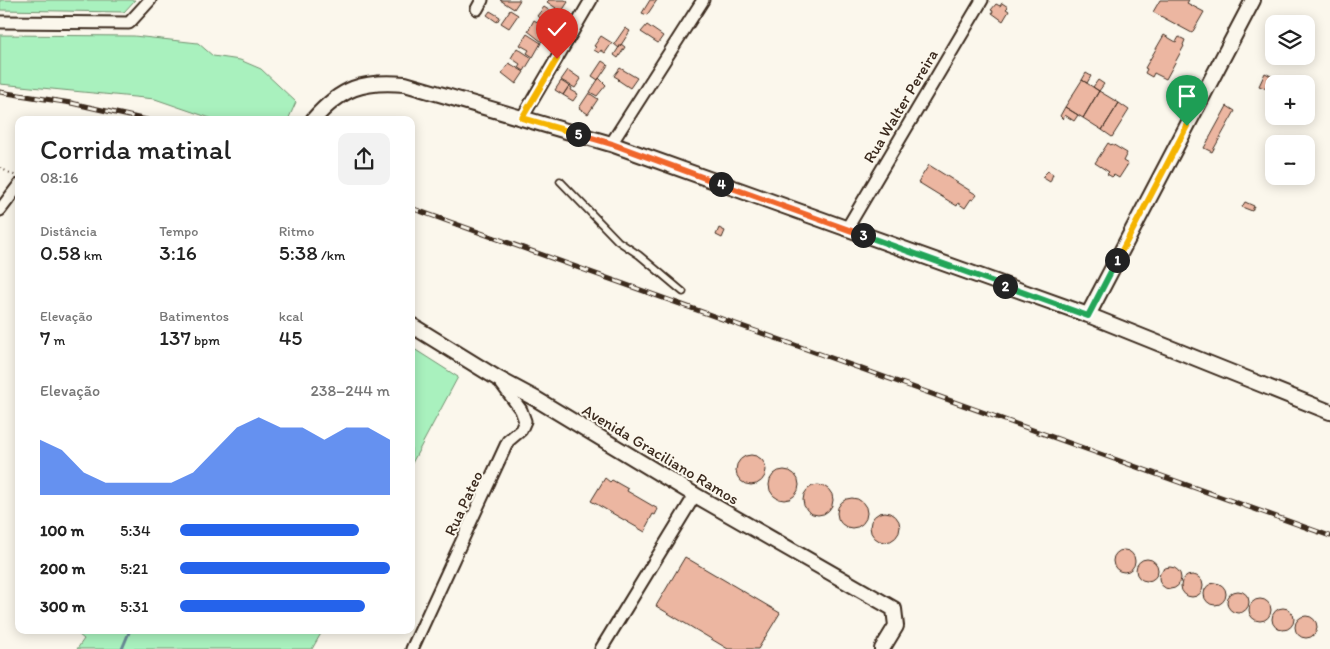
<!DOCTYPE html>
<html lang="pt">
<head>
<meta charset="utf-8">
<style>
  body { margin:0; font-family:Itim,sans-serif; background:#f2f2f2; color:#222; height:100vh; display:flex; flex-direction:column; font-size:19px; white-space:nowrap }
  * { box-sizing:border-box; margin:0 }
  p { font-size:16px; color:#767676 }
  .icon { flex:none; width:28px; height:28px; fill:none; stroke:currentColor; stroke-width:2; stroke-linecap:round; stroke-linejoin:round }
  .map { position:relative; flex:1; overflow:hidden }
  .details { position:absolute; left:15px; top:116px; width:400px; height:518px; display:flex; flex-direction:column; background:#fff; border-radius:10px; box-shadow:0 2px 12px #0003 }
  .details>* { flex:none }
  .tools { position:absolute; left:1265px; top:15px; display:grid; gap:10px }
  .tools a { display:grid; place-items:center; width:50px; height:50px; border-radius:10px; background:#fff; box-shadow:0 2px 12px #0003; font-size:25px }
  .pin { position:absolute; display:grid; place-items:center; width:42px; height:42px; color:#fff; margin:-51px -21px; border-radius:50% 50% 50% 0; rotate:-45deg; box-shadow:0 0 5px #0007 }
  .pin .icon { rotate:45deg }
  .km { position:absolute; width:25px; height:25px; margin:-12px; border-radius:50%; background:#222; color:#fff; font-size:14px; line-height:25px; text-align:center }
  .round { display:grid; place-items:center; flex:none; width:52px; height:52px; border-radius:10px; background:#f2f2f2 }
  .summary { display:flex; align-items:center; justify-content:space-between; height:85px; padding:0 25px }
  h1 { font-size:28px; font-weight:600; line-height:38px }
  .figures { display:grid; grid-template-columns:repeat(3,1fr); gap:8px; height:85px; padding:5px 25px }
  .figures div { display:grid; align-content:center }
  .figures b { font-size:21px; font-weight:600 }
  .figures small { font-size:14px; font-weight:400 }
  .figures p { font-size:14px }
  .chart { height:140px; padding:10px 25px }
  .chart p { display:flex; justify-content:space-between }
  .chart svg { width:100%; height:90px; margin-top:5px; fill:#2563eb; opacity:.7 }
  ul { padding:0 25px; list-style:none; font-size:16px }
  li { display:grid; grid-template-columns:80px 60px 1fr; align-items:center; height:38px }
  li i { height:12px; border-radius:6px; background:#2563eb }
  .map>svg:first-child { display:block }
</style>
</head>
<body>
<div class="map">
<svg width="1330" height="649" viewBox="0 0 1330 649">
  <rect width="100%" height="100%" fill="#fbf7ec"/>
  <filter id="ink" filterUnits="userSpaceOnUse"><feTurbulence type="fractalNoise" baseFrequency=".02" numOctaves="2"/><feDisplacementMap in="SourceGraphic" scale="10" xChannelSelector="R" yChannelSelector="G"/><feConvolveMatrix kernelMatrix="1 2 1 2 8 2 1 2 1" color-interpolation-filters="sRGB"/></filter>
  <g filter="url(#ink)">
    <!-- green -->
    <path fill="#a9f1be" stroke="#728e6e" d="M0 0H135L124 12 0 10Z
      M0 35 134 36 198 43 213 56 240 60 261 69 296 102 288 120H216L155 99 0 84Z
      M411 347 458 377 411 465Z
      M73 630H323L312 649H77L84 639Z"/>
    <g fill="none" stroke-linecap="round" stroke-linejoin="round">
      <!-- stream -->
      <path stroke="#678995" stroke-width="3" d="M122 649 130 630"/>
    </g>
    <!-- building -->
    <path fill="#ecb6a1" stroke="#3b2a1e" d="M500 0H520L514 9Z
      M549 0H565L568 2 560 14 554 11 556 8 547 2Z
      M650 0H657L647 15 642 13Z
      M1160 0H1189L1187 3 1204 12 1192 33 1153 12Z
      M1002 3 1008 7 1006 9 1009 11 1003 21 992 13 993 11 991 10 996 4 1000 6Z
      M544 7 558 16 551 27 545 24 547 22 537 16Z
      M510 10 518 15 509 28 501 23Z
      M490 11 500 17 497 22 487 15Z
      M534 20 550 30 542 42 528 31Z
      M647 25 663 36 658 43 641 32Z
      M625 28 630 31 619 48 614 44Z
      M527 34 541 43 533 57 527 53 529 50 520 45Z
      M1164 35 1176 42 1179 37 1185 40 1183 45 1184 46 1166 79 1154 73 1152 77 1145 73 1147 69 1145 68Z
      M601 36 612 43 605 53 601 50 599 53 594 50 596 47 594 46Z
      M621 44 625 47 618 58 614 55Z
      M517 48 532 58 524 71 518 67 520 64 511 58Z
      M602 61 608 65 598 80 592 76Z
      M509 63 524 72 516 84 502 73Z
      M620 68 637 78 630 88 618 80 619 79 614 76Z
      M568 70 581 79 575 88 561 80Z
      M1086 73 1091 76 1087 83 1082 80Z
      M1265 73 1277 79 1275 84H1274L1272 91 1259 86Z
      M599 78 606 85 597 96 590 92Z
      M1082 80 1099 91 1083 118 1065 107Z
      M1098 80 1104 84 1099 91 1093 87Z
      M561 81 569 86 563 95 555 90Z
      M569 86 572 88 571 90 578 94 573 101 563 95Z
      M1099 91 1119 103 1102 130 1083 118Z
      M589 93 598 99 588 114 579 108Z
      M1119 103 1129 110 1112 137 1102 130Z
      M1227 106 1235 111 1212 152 1204 148Z
      M1065 107 1078 115 1074 121 1065 115 1063 119 1060 116Z
      M1108 143 1111 145 1112 144 1127 153 1123 161 1128 164 1119 178 1114 175 1112 177 1107 174 1109 172 1095 163Z
      M929 165 977 195 973 200 971 199 965 208 958 203 957 206 918 182Z
      M1048 171 1053 174 1050 182 1042 177Z
      M1291 176 1303 177 1300 184 1290 180Z
      M1245 202 1254 206 1252 211 1242 207Z
      M719 228 725 231 722 238 716 235Z
      M736 470a15 15 0 1 1 30 0a15 15 0 1 1-30 0Z
      M769 485a15 15 0 1 1 30 0a15 15 0 1 1-30 0Z
      M605 478 610 482 612 480 628 489 627 491 658 509 655 515 653 514 646 527 647 528 645 532 591 501Z
      M803 500a15 15 0 1 1 30 0a15 15 0 1 1-30 0Z
      M837 513a15 15 0 1 1 30 0a15 15 0 1 1-30 0Z
      M870 527a15 15 0 1 1 30 0a15 15 0 1 1-30 0Z
      M1113 561a11 11 0 1 1 22 0a11 11 0 1 1-22 0Z
      M685 557 780 613 758 649H728L656 606Z
      M1136 570a11 11 0 1 1 22 0a11 11 0 1 1-22 0Z
      M1159 578a11 11 0 1 1 22 0a11 11 0 1 1-22 0Z
      M1181 586a11 11 0 1 1 22 0a11 11 0 1 1-22 0Z
      M1204 594a11 11 0 1 1 22 0a11 11 0 1 1-22 0Z
      M1227 602a11 11 0 1 1 22 0a11 11 0 1 1-22 0Z
      M1249 610a11 11 0 1 1 22 0a11 11 0 1 1-22 0Z
      M1272 619a11 11 0 1 1 22 0a11 11 0 1 1-22 0Z
      M1295 627a11 11 0 1 1 22 0a11 11 0 1 1-22 0Z"/>
    <g fill="none" stroke-linecap="round" stroke-linejoin="round">
      <!-- service casing -->
      <g stroke="#3b2a1e" stroke-width="9">
        <path id="service" d="M560 181 618 241 639 255 683 292"/>
      </g>
      <!-- minor casing -->
      <g stroke="#3b2a1e" stroke-width="15">
        <path id="minor" d="M477 9 482 0
          M0 22 129 23 150 0
          M522 118 591 0
          M611 144 703 0
          M0 210 19 185
          M846 230 982 0
          M412 649 508 441 521 430 525 421 521 410 498 379
          M601 649 695 495"/>
      </g>
      <!-- tertiary casing -->
      <g stroke="#3b2a1e" stroke-width="18">
        <path id="tertiary" d="M313 120C341 88 363 80 405 84L611 144 1088 315 1330 412
          M1088 315 1253 0
          M411 325 497 378 536 399 695 495 894 609 896 626 882 649"/>
      </g>
      <!-- path -->
      <path stroke="#3b2a1e" stroke-width="2" stroke-dasharray="1 4" stroke-linecap="butt" d="M0 168 16 176"/>
      <!-- service -->
      <use href="#service" stroke="#fbf7ec" stroke-width="5.5"/>
      <!-- minor -->
      <use href="#minor" stroke="#fbf7ec" stroke-width="11"/>
      <!-- tertiary -->
      <use href="#tertiary" stroke="#fbf7ec" stroke-width="14"/>
      <!-- rail casing -->
      <g stroke="#3b2a1e" stroke-width="5">
        <path id="rail" d="M0 92 71 103 147 120
          M411 208 1330 536"/>
      </g>
      <!-- rail -->
      <use href="#rail" stroke="#fbf7ec" stroke-width="3" stroke-dasharray="9" stroke-linecap="butt"/>
    </g>
  </g>
  <g fill="none" stroke-linecap="round" stroke-linejoin="round" filter="url(#ink)">
    <!-- split-1 casing -->
    <g stroke="#fff" stroke-width="10">
      <path id="split-1" d="M1117 260 1187 126"/>
    </g>
    <!-- split-2 casing -->
    <g stroke="#fff" stroke-width="10">
      <path id="split-2" d="M1005 286 1088 316 1117 260"/>
    </g>
    <!-- split-3 casing -->
    <g stroke="#fff" stroke-width="10">
      <path id="split-3" d="M863 235 1005 286"/>
    </g>
    <!-- split-4 casing -->
    <g stroke="#fff" stroke-width="10">
      <path id="split-4" d="M721 184 863 235"/>
    </g>
    <!-- split-5 casing -->
    <g stroke="#fff" stroke-width="10">
      <path id="split-5" d="M578 134 612 144 721 184"/>
    </g>
    <!-- split-6 casing -->
    <g stroke="#fff" stroke-width="10">
      <path id="split-6" d="M557 59 522 118 578 134"/>
    </g>
    <!-- split-1 -->
    <use href="#split-1" stroke="#f5b400" stroke-width="6"/>
    <!-- split-2 -->
    <use href="#split-2" stroke="#22a559" stroke-width="6"/>
    <!-- split-3 -->
    <use href="#split-3" stroke="#22a559" stroke-width="6"/>
    <!-- split-4 -->
    <use href="#split-4" stroke="#f0652b" stroke-width="6"/>
    <!-- split-5 -->
    <use href="#split-5" stroke="#f0652b" stroke-width="6"/>
    <!-- split-6 -->
    <use href="#split-6" stroke="#f5b400" stroke-width="6"/>
  </g>
  <g text-anchor="middle" stroke-width="4" stroke-linejoin="round" paint-order="stroke">
    <!-- street labels -->
    <g font-size="16" fill="#3b2a1e" stroke="#fbf7ec">
      <text transform="translate(900 106) rotate(-59)" y="6">Rua Walter Pereira</text>
      <text transform="translate(661 454) rotate(31)" y="6">Avenida Graciliano Ramos</text>
      <text transform="translate(463 503) rotate(-65)" y="6">Rua Pateo</text>
    </g>
  </g>
</svg>
<div class="tools">
<a><svg class="icon" aria-label="layers" viewBox="0 0 24 24"><path d="M12 4l9 5-9 5-9-5zM3 14l9 5 9-5"/></svg></a>
<a>+</a>
<a>−</a>
</div>
<div class="pin" style="left:1187px;top:126px;background:#1e9e55"><svg class="icon" aria-label="arrive" viewBox="0 0 24 24"><path d="M6 21V4h12l-3 4 3 4H6"/></svg></div>
<div class="pin" style="left:557px;top:59px;background:#d93025"><svg class="icon" aria-label="check" viewBox="0 0 24 24"><path d="M5 12l5 5 9-10"/></svg></div>
<b class="km" style="left:1117px;top:260px">1</b>
<b class="km" style="left:1005px;top:286px">2</b>
<b class="km" style="left:863px;top:235px">3</b>
<b class="km" style="left:721px;top:184px">4</b>
<b class="km" style="left:578px;top:134px">5</b>
<section class="details">
<div class="summary"><div><h1>Corrida matinal</h1><p>08:16</p></div><a class="round"><svg class="icon" aria-label="share" viewBox="0 0 24 24"><path d="M12 15V3M7 8l5-5 5 5M5 13v7h14v-7"/></svg></a></div>
<div class="figures">
<div><p>Distância</p><b>0.58<small> km</small></b></div>
<div><p>Tempo</p><b>3:16</b></div>
<div><p>Ritmo</p><b>5:38<small> /km</small></b></div>
</div>
<div class="figures">
<div><p>Elevação</p><b>7<small> m</small></b></div>
<div><p>Batimentos</p><b>137<small> bpm</small></b></div>
<div><p>kcal</p><b>45</b></div>
</div>
<div class="chart"><p><span>Elevação</span>238–244 m</p>
<svg viewBox="0 0 160 44" preserveAspectRatio="none"><path d="M0 44V17L10 22L20 33L30 38L40 38L50 38L60 38L70 33L80 22L90 11L100 6L110 11L120 11L130 17L140 11L150 11L160 17V44z"/></svg>
</div>
<ul>
<li><b>100 m</b>5:34<i style="width:85%"></i></li>
<li><b>200 m</b>5:21<i style="width:100%"></i></li>
<li><b>300 m</b>5:31<i style="width:88%"></i></li>
</ul>
</section>
</div>
</body>
</html>
